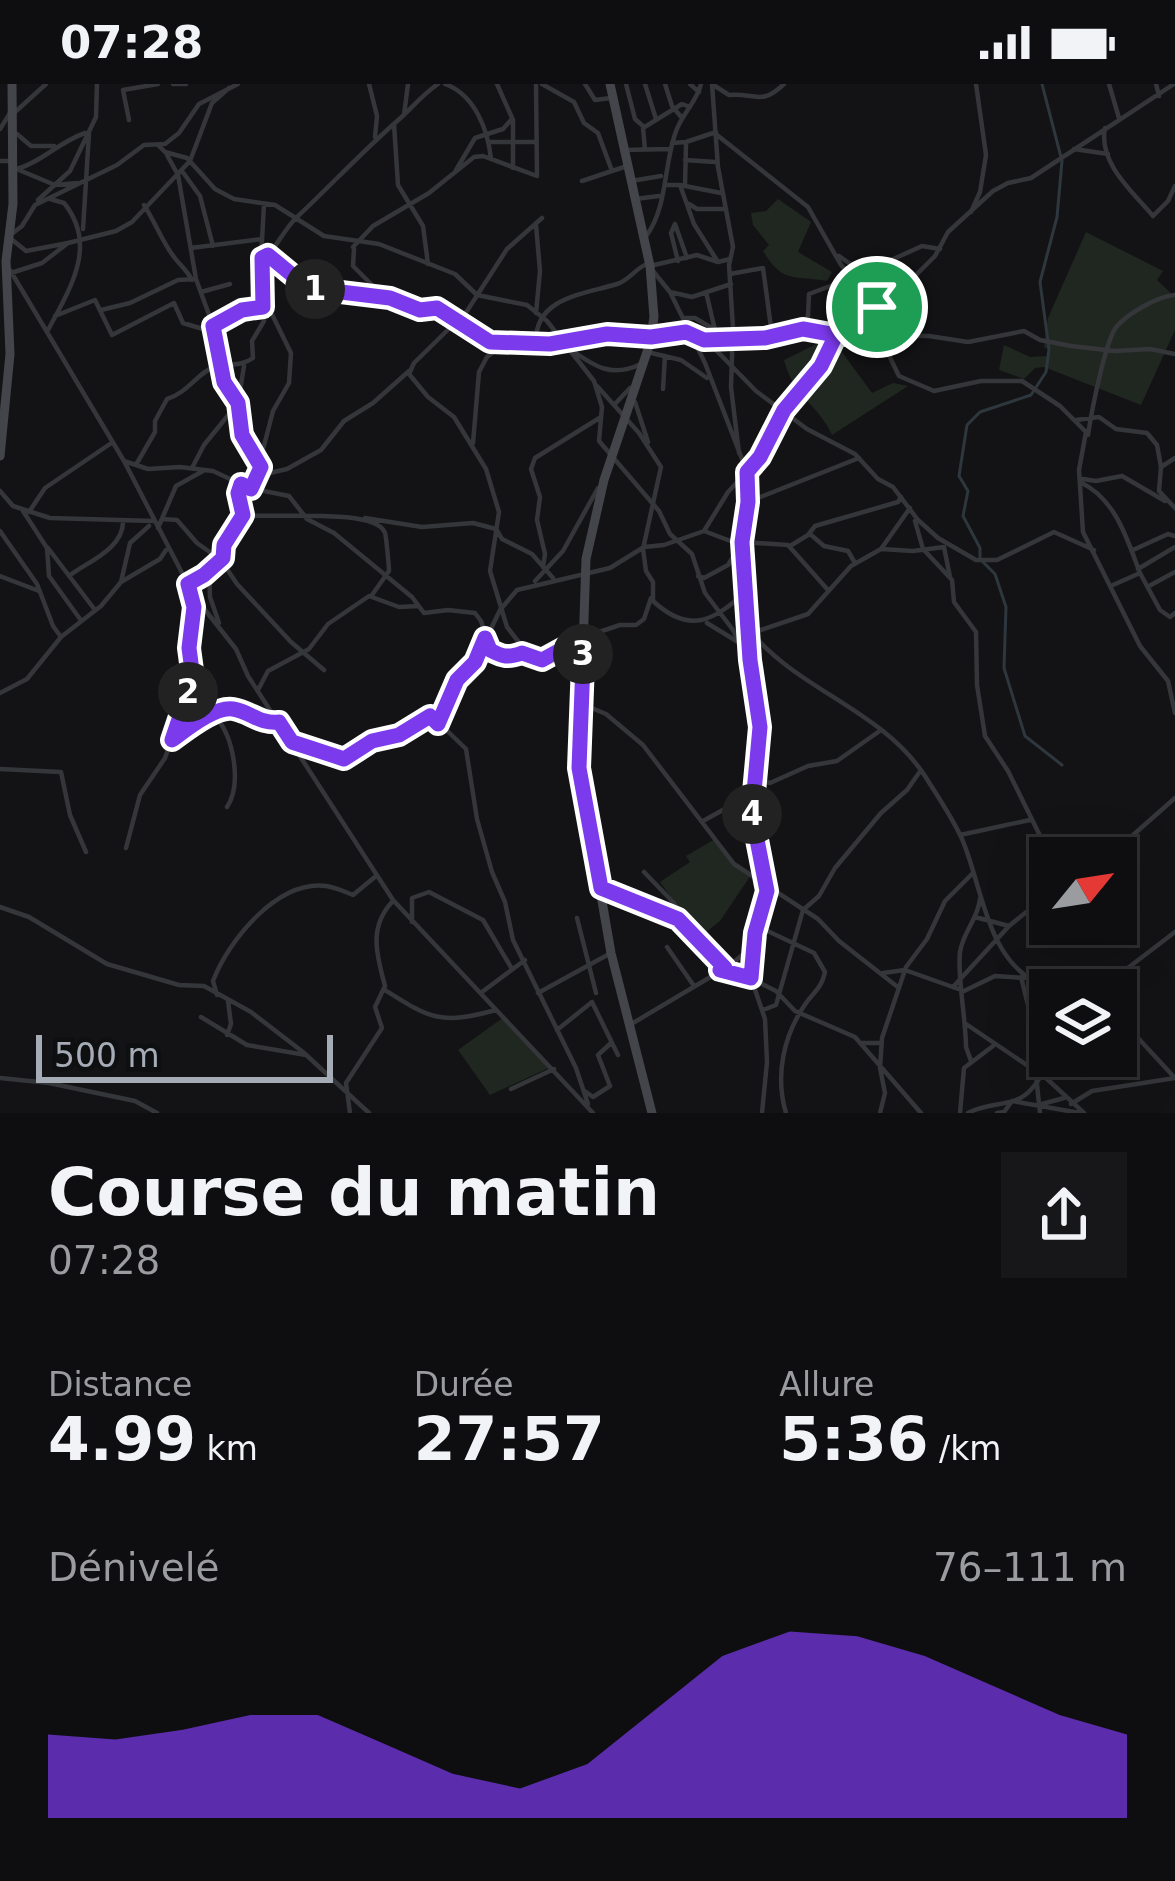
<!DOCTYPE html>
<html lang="fr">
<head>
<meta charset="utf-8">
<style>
  body { margin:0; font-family:"DejaVu Sans",sans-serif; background:#171719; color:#f1f3f6; height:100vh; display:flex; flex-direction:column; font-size:45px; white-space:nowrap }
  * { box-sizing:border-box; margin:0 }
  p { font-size:39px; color:#9b9c9f }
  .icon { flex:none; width:66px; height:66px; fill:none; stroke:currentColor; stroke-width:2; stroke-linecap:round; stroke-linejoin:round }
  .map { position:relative; height:1029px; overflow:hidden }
  .drawer { display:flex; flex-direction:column; background:#0e0e10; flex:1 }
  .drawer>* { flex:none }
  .needle { width:78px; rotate:60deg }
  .controls { position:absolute; left:1029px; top:753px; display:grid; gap:24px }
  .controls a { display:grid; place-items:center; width:108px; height:108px; border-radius:0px; background:#0e0e10; box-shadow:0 12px 48px #0002,0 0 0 3px #2e2e30; font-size:60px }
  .scale { position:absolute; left:36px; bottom:30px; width:297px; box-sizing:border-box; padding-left:12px; border:6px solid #a6acb5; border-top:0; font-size:33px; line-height:42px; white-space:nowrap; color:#a6acb5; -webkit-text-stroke:9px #0e0f10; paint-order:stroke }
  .pin { position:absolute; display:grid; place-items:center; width:102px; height:102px; color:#fff; margin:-51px; border:6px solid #fff; border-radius:50%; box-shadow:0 3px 12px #0007 }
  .km { position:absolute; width:60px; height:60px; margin:-30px; border-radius:50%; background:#222; color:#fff; font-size:33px; line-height:60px; text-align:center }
  .round { display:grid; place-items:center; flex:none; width:126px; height:126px; border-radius:0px; background:#171719 }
  .summary { display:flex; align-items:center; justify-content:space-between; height:204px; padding:0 48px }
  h1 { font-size:66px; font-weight:600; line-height:90px }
  .metrics { display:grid; grid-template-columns:repeat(3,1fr); gap:18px; height:204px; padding:12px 48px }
  .metrics div { display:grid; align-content:center }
  .metrics b { font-size:60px; font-weight:600 }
  .metrics small { font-size:33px; font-weight:400 }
  .metrics p { font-size:33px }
  .chart { height:336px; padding:24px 48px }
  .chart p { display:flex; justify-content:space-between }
  .chart svg { width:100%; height:216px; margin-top:12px; fill:#7c3aed; opacity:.7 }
  .status { display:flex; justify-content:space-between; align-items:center; height:84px; padding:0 60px; background:#0e0e10; direction:ltr }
  .status svg { height:33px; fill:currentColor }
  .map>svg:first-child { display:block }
</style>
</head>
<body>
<div class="status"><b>07:28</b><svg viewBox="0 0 49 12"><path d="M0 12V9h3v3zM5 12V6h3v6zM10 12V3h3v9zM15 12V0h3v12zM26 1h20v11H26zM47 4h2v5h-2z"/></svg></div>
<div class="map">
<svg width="1175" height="1029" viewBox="0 0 1175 1029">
  <rect width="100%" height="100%" fill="#131315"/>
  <!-- green -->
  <path fill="#202720" d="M778 115 811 138 798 168 832 188 827 197C793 191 783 200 763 167L769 161 753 141 751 129 766 127Z
    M1086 148 1163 187 1157 196 1175 213V246L1141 321 1044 283 1035 284 1024 295 999 286 1004 261 1030 273 1048 272 1049 266 1044 263 1048 234Z
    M831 253 872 309 893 299 908 302 832 351C818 320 793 312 784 276Z
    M715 755 735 780 751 791 720 837 700 853 660 798 690 778 686 772Z
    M504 933 551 983 490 1011 458 966Z"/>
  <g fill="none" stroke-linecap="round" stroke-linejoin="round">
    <!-- stream -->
    <path stroke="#2d373d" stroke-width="3" d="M1042 0 1062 77 1057 133 1040 198 1049 265 1046 288 1031 311 980 328 967 341 959 392 968 407 963 432 980 464V475L995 490 1006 523 1004 584 1025 652 1062 681"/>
    <!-- street -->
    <path stroke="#35363a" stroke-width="4.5" d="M173 0H186
      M369 0 377 32 375 53
      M445 0C475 11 488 46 491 75
      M497 0 513 36V84
      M542 0 574 18 584 39 598 49 612 87
      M585 0 595 16 611 14
      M626 0 635 35 644 43
      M645 0 656 35
      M665 0 672 22 682 34
      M690 0 699 8
      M712 0 718 83 733 163 729 181 733 244 731 303 739 369
      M712 0 729 11C756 9 761 22 784 0
      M1109 0 1119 34
      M1156 0 1159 12
      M14 29 46 0
      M404 31 408 0
      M129 36 123 6 158 0
      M394 40 398 101 423 142 428 180
      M1105 44C1098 79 1133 108 1153 132L1168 117 1175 102
      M0 45 10 29
      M17 50 31 62H54
      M717 51 808 123 841 181 881 226 885 240 883 259 899 292 934 307 981 297H1022L1060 322 1086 348 1079 386 1083 448 1140 562 1168 597 1175 629
      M488 58H536
      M672 59 686 58 716 48
      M159 62 165 68 187 74 215 105 234 115 275 121 324 152 379 160 455 190 477 211 527 221 547 237 594 297 602 323 599 357 659 427 670 450 692 470 705 509 733 546 751 582
      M1074 65 1108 70
      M624 66 671 65
      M645 66 643 44 682 20 690 23
      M167 71 178 91 196 195 212 239 224 298 238 319 204 361 192 384
      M685 76 715 78
      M0 77H12
      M17 85C42 78 59 58 85 49
      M19 86 55 101 77 99
      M456 86 475 54 503 45 511 36
      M182 87 200 112 213 162
      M582 97 627 82
      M631 97 661 92
      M666 101H680L694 140 718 178
      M680 101 721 109
      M685 102 686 60
      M635 115 659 112
      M38 116 70 87 96 33 97 0
      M689 120 697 125H723
      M144 121C155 138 163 159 174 173 180 181 187 186 192 196
      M971 128 980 108 986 71 976 0
      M542 134 507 165 467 227 414 279 409 290 428 313 454 333 486 385 499 428 490 487 507 543 528 570 547 575 584 553 620 541H636L644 535 651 514
      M675 140 671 149 678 177
      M675 140 687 174
      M536 141 540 187 536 229
      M83 145 89 49
      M13 149 22 142 35 121 117 81 144 61 165 60 179 49 199 20 238 0
      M647 151C667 123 664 82 675 50 681 30 696 20 701 0
      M10 154 26 167 68 159
      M263 162 308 204 390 214 420 226 437 224 473 244 488 258 550 259 607 250 651 253
      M353 163 373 142 429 109 474 73 483 72 537 92 536 0
      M191 164 262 155
      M354 165 353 182 384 213
      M268 171C278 160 285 145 296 134 331 101 361 69 396 38 411 25 422 11 438 0
      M839 172 860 187H867L922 162 940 165
      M650 182 697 171 718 178 730 175
      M10 186 124 377 194 512 236 565 248 592 393 816 593 1029
      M653 187 670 208 705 279 747 388 748 418 742 458 760 650 752 730 767 809 755 849 751 894 765 935 767 978 762 1029
      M11 189 42 179 68 159 116 147 132 138 190 77 212 19 229 4
      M730 190 763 184 772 251
      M858 201H886L910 191
      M201 208 230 200
      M670 208 692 213 731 200
      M706 208 715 246 728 254
      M101 226 130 219 178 196 196 195
      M55 232 95 216 112 251 174 219 183 239 203 245 242 226 263 223
      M683 234H695L715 246
      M798 246 808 232 809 210 833 201 848 190
      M47 248C69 206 99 162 64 119L50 115
      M687 249 710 260 756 307 807 345 855 370 878 395 893 403 918 436 938 454 976 476H997L1054 448 1094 466
      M652 250 686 247
      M704 255 765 254 803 245 829 251 929 252 968 258 1024 247 1040 256 1071 262 1115 267 1150 265 1175 270
      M536 258C535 213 585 210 617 200 630 196 635 184 649 179
      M570 265C595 283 612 294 641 280
      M647 268 681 276 707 294
      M244 282 238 319 242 351 261 383 251 405
      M597 302 639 349 661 383 643 465 646 487 653 498V517C690 551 713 537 747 507
      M663 305 665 272
      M635 318 648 358
      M614 321 630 304
      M1076 336 1099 333 1116 345 1147 349 1157 361 1161 383
      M1088 351C1091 331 1105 256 1117 242 1129 229 1158 212 1175 211
      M473 359 479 288 487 273 506 258
      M1175 374 1161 383 1159 407 1175 424
      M124 377 148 385 180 383 213 387 249 404 289 412 307 435 334 449 412 513 424 529 448 526 475 529 481 537 490 566 509 574 526 570
      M260 377 273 327 289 299 291 269 263 212
      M137 379 155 348V337L167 315C188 309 199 287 215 283 229 279 240 283 253 274L252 257 264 237 260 193 264 120
      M257 392 287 385 321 366 344 337 373 319 409 287
      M1083 395 1096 397 1122 392 1165 417
      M1080 398C1116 415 1127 455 1140 489
      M0 407 13 422 50 434 154 437
      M748 418 859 374
      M23 427 47 464 49 492 80 535
      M29 428 45 404 110 360
      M243 431C271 435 376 423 385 449 386 451 389 482 389 487L372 511
      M365 434 422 443 473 439 496 445 502 455 532 470 553 494
      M163 435 177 436 197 459 221 476 237 500 291 558 324 586
      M915 437 923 465 952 496 954 518 976 548 977 601 985 652 1008 687 1051 774
      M158 444 176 402 203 387
      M0 447 37 500 53 542 61 553 27 595 0 609
      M704 447 741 461
      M810 450 824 462 848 467 855 479
      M790 462 808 451 815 442 898 418 901 413
      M944 463 950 493
      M48 464 95 526
      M881 465 913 467 944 463
      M1133 466 1168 450 1175 452
      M543 483 545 470 537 436 540 413 531 385 535 374 601 333
      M1138 485 1175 463
      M0 492 39 507
      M69 492C87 478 123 465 123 438
      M698 492 704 494 728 481 742 458 788 461 828 506
      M535 497 563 467 598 404
      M121 498 130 459 149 442
      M188 499 209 485
      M1113 501 1140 489 1160 526 1170 533 1175 529
      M1149 502 1175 488
      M219 539 210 513 209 485 223 474 224 461 243 431 238 409 241 401
      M707 539 738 558
      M750 547C798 606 882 626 925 692 938 713 952 733 962 755 982 801 986 873 1036 898 1047 904 1060 903 1072 906
      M752 549 808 530 851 482 881 465 910 424
      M61 553 101 522 121 498 160 475 166 466
      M190 603C197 617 204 622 215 632 234 653 242 700 227 723
      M258 606 268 587 309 565 328 540 369 512 399 523 418 522
      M582 620 606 630 643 661 734 780 818 835 839 857 899 904
      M438 640 457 596 475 578 500 526 517 506 610 484 644 463 664 461 704 447 728 408 757 377 784 326 821 282 830 260 846 239 896 211 935 172 948 148 993 107 1008 99 1031 94 1174 0
      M172 656 226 625 263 639 279 638
      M292 658 344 675 372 657 394 653 432 632 466 665 477 735 492 788 505 818 513 856 576 984 588 1020
      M0 685 61 688 70 731 86 768
      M754 695 770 699 808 682 837 677 881 646
      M703 737 730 722 752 724
      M960 751 1030 736
      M126 764 140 711 165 674 192 598 189 564 194 531 190 510
      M1097 774 1115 767 1175 714
      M644 788 673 818 686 839
      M602 804 678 835 725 884
      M0 823 29 833 107 880 179 901 204 902 251 928 303 968 369 1029
      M975 833 1009 842
      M577 834 596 909
      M412 838V814L429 808 483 836 512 885
      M757 842 814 869 825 888C822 903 815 907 806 919 783 952 775 992 786 1029
      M667 863 694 902
      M720 886 746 892 776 907 795 927 855 953 921 1029
      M883 889 905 886 964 907 995 892 1025 894
      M1021 893 1029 925 1040 1029
      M953 903 1009 842 1050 809
      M385 906C431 935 440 941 496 926
      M1099 906 1175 848
      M482 908 525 876
      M538 909 611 869
      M217 911 213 897C228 857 277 796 326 802 335 803 345 808 353 811L376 792
      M763 926 776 921 803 826 819 812 835 784 881 729 907 706 921 686
      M201 933 247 961 306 971
      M633 939 729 882 753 862
      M966 940 1046 994 1084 1029
      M1116 941 1138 954 1175 994
      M557 946 592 918 618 971
      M227 951 231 940 228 917
      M860 959H882
      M971 977 966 963C966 936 957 891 960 868 963 848 978 835 980 815
      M0 994 49 999 135 1017 157 1029
      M511 1005 554 985
      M586 1008 593 1013 610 1002 598 971 611 959
      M1042 1020 1064 1014
      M1071 1020 1092 1007 1175 994
      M350 1029 346 999 382 944 375 923 385 902C377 872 368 844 392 818
      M880 1029 885 1009 880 984 882 954 906 883 927 855 945 817 972 790
      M960 1029 964 984 993 962
      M968 1029C984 1020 999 1022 1016 1016 1034 1010 1043 987 1053 972
      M997 1029 1004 1028 1012 1017 1080 1029"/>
    <!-- secondary -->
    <path stroke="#43454a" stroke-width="9" d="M610 0 650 182 654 233 650 259 604 396 586 475 579 684 611 869 652 1029
      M0 372 10 270 6 177 13 120 12 0"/>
  </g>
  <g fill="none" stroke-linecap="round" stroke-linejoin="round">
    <!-- route casing -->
    <g stroke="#fff" stroke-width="24">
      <path id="route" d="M877 223 851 235 836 251 803 245 765 254 704 256 686 248 651 253 607 250 550 260 490 258 437 224 420 226 390 214 308 204 268 171 262 174 263 223 242 226 213 242 224 298 238 319 242 351 261 383 251 405 241 400 238 409 243 431 224 461 223 474 204 491 188 500 194 523 189 564 193 594 172 656C186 646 215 622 233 625 251 628 259 640 279 638L292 658 344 675 372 657 399 651 430 632 438 640 457 596 475 578 485 554 490 566C503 573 508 574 522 569L542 576 584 553 579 684 601 804 678 835 725 884 720 886 751 894 755 849 767 807 752 730 760 643 750 576 742 458 748 418 747 388 760 373 784 326 821 282 836 251H883L885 239 877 223"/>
    </g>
    <!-- route -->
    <use href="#route" stroke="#7c3aed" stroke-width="15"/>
  </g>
</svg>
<div class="controls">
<a><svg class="needle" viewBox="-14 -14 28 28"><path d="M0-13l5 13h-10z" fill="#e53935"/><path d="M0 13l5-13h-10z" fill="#9b9c9f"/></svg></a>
<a><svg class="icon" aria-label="layers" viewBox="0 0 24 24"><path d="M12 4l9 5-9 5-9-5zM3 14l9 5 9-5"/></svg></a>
</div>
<div class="scale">500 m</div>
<div class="pin" style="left:877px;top:223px;background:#1e9e55"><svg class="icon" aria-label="arrive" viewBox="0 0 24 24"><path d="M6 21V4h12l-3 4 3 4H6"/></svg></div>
<b class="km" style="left:315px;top:205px">1</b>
<b class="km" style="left:188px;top:608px">2</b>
<b class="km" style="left:583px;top:570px">3</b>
<b class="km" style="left:752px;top:730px">4</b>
</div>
<section class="drawer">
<div class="summary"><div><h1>Course du matin</h1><p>07:28</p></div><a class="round"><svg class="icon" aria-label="share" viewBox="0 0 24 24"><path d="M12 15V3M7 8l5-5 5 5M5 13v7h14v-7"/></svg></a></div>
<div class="metrics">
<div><p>Distance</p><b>4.99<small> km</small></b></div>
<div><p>Durée</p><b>27:57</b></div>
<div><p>Allure</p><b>5:36<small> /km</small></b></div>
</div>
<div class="chart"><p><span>Dénivelé</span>76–111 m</p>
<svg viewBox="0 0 160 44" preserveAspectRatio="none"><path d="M0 44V27L10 28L20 26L30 23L40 23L50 29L60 35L70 38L80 33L90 22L100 11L110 6L120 7L130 11L140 17L150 23L160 27V44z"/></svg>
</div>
</section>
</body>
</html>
